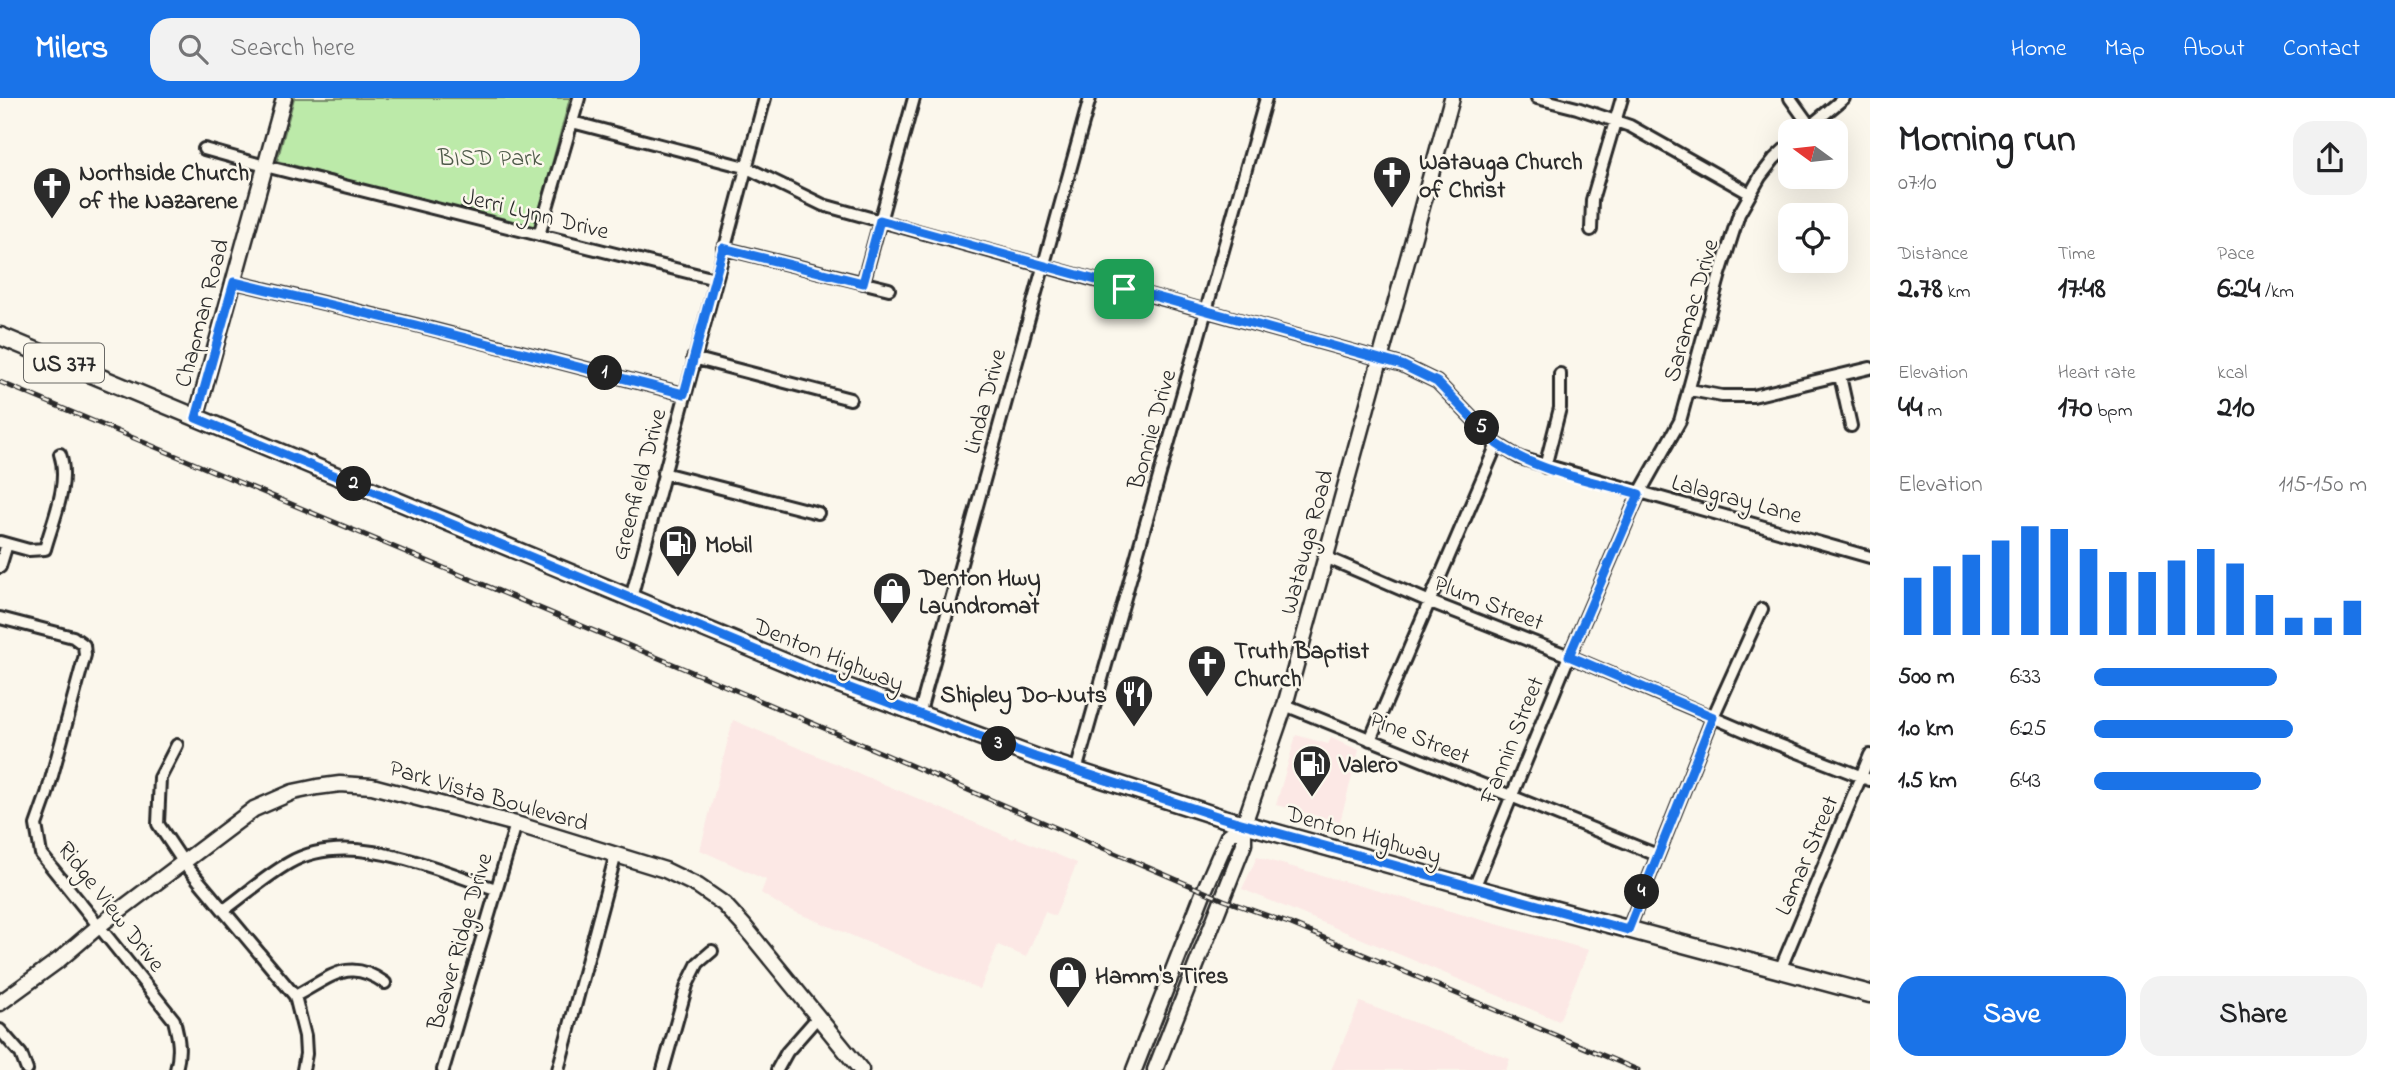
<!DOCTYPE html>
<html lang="en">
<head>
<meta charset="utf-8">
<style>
  body { margin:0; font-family:"Indie Flower",sans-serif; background:#f2f2f2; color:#202124; height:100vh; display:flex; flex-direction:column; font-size:26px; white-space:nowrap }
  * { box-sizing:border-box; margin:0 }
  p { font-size:23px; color:#757577 }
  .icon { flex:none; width:38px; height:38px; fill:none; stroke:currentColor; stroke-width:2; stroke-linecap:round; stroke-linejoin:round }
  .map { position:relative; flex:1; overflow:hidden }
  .details { display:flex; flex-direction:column; background:#fff; width:525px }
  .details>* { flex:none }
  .needle { width:46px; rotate:285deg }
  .tools { position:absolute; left:1778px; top:21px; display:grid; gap:14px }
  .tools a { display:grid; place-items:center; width:70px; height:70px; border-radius:14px; background:#fff; box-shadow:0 7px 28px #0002; font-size:35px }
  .pin { position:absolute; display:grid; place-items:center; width:60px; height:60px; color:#fff; margin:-30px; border-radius:14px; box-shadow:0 4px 10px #0006 }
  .km { position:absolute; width:35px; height:35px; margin:-18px; border-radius:50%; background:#222; color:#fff; font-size:19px; line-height:35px; text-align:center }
  .round { display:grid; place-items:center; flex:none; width:74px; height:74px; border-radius:21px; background:#f2f2f2 }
  .overview { display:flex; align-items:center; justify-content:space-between; height:119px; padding:0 28px }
  h1 { font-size:38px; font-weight:700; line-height:52px }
  .metrics { display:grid; grid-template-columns:repeat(3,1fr); gap:10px; height:119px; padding:7px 28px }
  .metrics div { display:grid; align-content:center }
  .metrics b { font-size:30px; font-weight:700 }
  .metrics small { font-size:19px; font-weight:400 }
  .metrics p { font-size:19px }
  .chart { height:196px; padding:14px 28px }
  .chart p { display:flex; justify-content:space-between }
  .chart svg { width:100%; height:126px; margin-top:7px; stroke:#1a73e8; stroke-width:6 }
  .action { display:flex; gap:14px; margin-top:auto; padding:14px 28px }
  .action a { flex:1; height:80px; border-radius:21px; background:#1a73e8; color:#fff; font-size:28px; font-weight:700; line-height:80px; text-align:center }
  .action a+a { background:#f2f2f2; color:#202124 }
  ul { padding:0 28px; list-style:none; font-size:23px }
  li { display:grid; grid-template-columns:112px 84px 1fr; align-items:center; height:52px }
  li i { height:18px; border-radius:9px; background:#1a73e8 }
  header { display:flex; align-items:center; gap:42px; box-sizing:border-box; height:98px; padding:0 35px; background:#1a73e8; color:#fff }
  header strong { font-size:33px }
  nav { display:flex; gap:38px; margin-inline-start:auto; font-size:24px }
  .search { width:490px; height:63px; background:#f2f2f2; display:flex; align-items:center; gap:18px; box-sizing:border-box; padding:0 24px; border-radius:21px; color:#757577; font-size:26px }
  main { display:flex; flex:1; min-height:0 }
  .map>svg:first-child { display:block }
</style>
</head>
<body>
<header>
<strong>Milers</strong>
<div class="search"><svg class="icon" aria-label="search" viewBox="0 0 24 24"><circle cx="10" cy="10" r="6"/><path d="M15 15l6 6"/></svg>Search here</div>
<nav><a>Home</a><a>Map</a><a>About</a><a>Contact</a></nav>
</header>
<main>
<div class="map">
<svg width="1870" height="972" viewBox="0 0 1870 972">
  <rect width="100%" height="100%" fill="#fbf7ec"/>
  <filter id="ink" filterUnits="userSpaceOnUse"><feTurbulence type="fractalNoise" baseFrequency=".0143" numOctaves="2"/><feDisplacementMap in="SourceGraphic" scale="14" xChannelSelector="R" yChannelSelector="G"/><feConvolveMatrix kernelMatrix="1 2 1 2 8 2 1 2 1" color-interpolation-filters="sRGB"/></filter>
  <g filter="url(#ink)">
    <!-- built -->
    <path fill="#fce8e5" d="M733 622 1013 741 1015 739 1077 765 1055 818 1045 814 1026 859 998 847 980 891 783 809 761 795 766 782 700 752Z
      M1296 637 1328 646 1331 640 1359 652 1340 724 1276 707Z
      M1257 759 1589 852 1559 923 1242 791Z
      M1360 904 1510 961 1506 972H1331Z"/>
    <!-- green -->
    <path fill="#bceaa9" stroke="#748a6a" stroke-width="2" d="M294 0H570L534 132 277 63Z"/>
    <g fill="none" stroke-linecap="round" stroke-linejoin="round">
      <!-- street casing -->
      <g stroke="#2b2b2b" stroke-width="16">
        <path id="street" d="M1537 0 1577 10 1630 28 1749 95
          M1790 0 1810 28
          M572 24 745 69 823 107 1402 267 1437 284 1497 346 1520 360 1870 459
          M1804 33 1844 0
          M204 51 265 68 715 181
          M1591 132 1592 102 1622 0
          M539 137 579 0
          M723 150 889 191
          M234 184 416 227 684 296
          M863 185 914 0
          M693 260 850 301
          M1840 278 1851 328
          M1690 292 1722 298H1753L1870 270
          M1545 369 1560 310V276
          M663 375 818 415
          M0 444 29 452 45 451C53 422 70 386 60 356
          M1325 459 1428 503 1569 558 1759 639 1870 682
          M0 469 7 446
          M631 500 765 0
          M0 520 73 539 84 547 85 557 47 696 36 727 41 756 174 922C179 941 181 953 176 972
          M1285 607 1657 757
          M919 617 1090 0
          M1370 642 1497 346
          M177 647 160 680 158 726 184 765 295 898 305 938 306 956 303 972
          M1076 673 1266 0
          M1474 790 1569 558 1639 396 1680 323 1720 176 1739 116 1760 79 1774 61 1790 46
          M224 812C245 797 266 778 289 765 350 730 436 772 496 791
          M1628 832 1713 619 1762 511
          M1780 872 1870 657
          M295 898C330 880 348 858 385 885
          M0 932 21 956 27 972
          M443 972 516 726
          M558 972 616 756
          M663 972 687 887 698 865 712 853
          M777 972 787 954 817 920"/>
      </g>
      <!-- secondary casing -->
      <g stroke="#2b2b2b" stroke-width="19">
        <path id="secondary" d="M196 320 284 0
          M0 905 59 862 100 827 254 711 293 694 317 689 340 686 372 688 516 726 665 772 698 788 724 806 744 828 861 972
          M1134 972 1204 793 1228 738 1244 726
          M1155 972 1244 746V726L1285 607 1452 0"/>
      </g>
      <!-- primary casing -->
      <g stroke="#2b2b2b" stroke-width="21">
        <path id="primary" d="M0 238 828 582 1046 663 1223 720 1474 790 1870 896"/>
      </g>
      <!-- street -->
      <use href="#street" stroke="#fbf7ec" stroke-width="10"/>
      <!-- secondary -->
      <use href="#secondary" stroke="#fbf7ec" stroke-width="14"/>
      <!-- primary -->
      <use href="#primary" stroke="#fbf7ec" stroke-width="16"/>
      <!-- rail casing -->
      <g stroke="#2b2b2b" stroke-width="5">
        <path id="rail" d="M0 284 747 597 1224 802 1291 826 1638 972"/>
      </g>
      <!-- rail -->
      <use href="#rail" stroke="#fbf7ec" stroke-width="2.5" stroke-dasharray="8" stroke-linecap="butt"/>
    </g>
  </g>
  <g fill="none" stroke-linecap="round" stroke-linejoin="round" filter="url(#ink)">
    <!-- route casing -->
    <g stroke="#fff" stroke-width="14">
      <path id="route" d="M880 122 1402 267 1437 284 1497 346C1537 374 1592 382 1639 396L1569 558 1713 619 1628 832 1223 720 1035 659 828 582 196 320 234 184 415 227 684 296 723 150 863 185Z"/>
    </g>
    <!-- route -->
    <use href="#route" stroke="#1a73e8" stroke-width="9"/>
  </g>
  <!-- icons -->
  <defs>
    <g id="church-pin" transform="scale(2.0125)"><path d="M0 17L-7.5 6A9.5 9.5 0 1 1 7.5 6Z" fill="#2b2b2b" stroke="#fbf7ec"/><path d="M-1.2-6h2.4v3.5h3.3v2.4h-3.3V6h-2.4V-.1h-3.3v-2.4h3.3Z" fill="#fff"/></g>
    <g id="fuel-pin" transform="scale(2.0125)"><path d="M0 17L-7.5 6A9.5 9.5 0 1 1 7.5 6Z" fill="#2b2b2b" stroke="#fbf7ec"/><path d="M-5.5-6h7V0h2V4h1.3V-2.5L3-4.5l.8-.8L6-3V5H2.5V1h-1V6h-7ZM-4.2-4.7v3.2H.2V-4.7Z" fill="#fff"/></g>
    <g id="shop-pin" transform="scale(2.0125)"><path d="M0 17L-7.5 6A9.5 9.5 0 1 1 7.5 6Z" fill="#2b2b2b" stroke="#fbf7ec"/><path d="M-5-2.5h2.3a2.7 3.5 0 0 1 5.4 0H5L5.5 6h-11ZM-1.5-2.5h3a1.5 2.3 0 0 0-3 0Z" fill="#fff"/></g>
    <g id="restaurant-pin" transform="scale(2.0125)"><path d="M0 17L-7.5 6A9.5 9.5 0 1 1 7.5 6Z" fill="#2b2b2b" stroke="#fbf7ec"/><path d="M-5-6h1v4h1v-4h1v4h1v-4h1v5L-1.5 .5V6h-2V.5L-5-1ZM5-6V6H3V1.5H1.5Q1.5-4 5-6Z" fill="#fff"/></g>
  </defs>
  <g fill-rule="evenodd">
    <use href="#church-pin" x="1392" y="77"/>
    <use href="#church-pin" x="52" y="88"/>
    <use href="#fuel-pin" x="678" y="446"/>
    <use href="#shop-pin" x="892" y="493"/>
    <use href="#church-pin" x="1207" y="566"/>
    <use href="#restaurant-pin" x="1134" y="596"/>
    <use href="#fuel-pin" x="1312" y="666"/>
    <use href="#shop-pin" x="1068" y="877"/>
  </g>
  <g text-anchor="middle" stroke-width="5" stroke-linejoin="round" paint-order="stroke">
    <!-- shield labels -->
    <rect fill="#fbf7ec" stroke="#696865" stroke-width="2" x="24" y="245.5" width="80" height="39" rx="5"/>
    <g font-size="23" font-weight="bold" fill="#2b2b2b">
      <text x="64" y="273">US 377</text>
    </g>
    <!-- park labels -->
    <g font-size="24" fill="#4f5b4a" stroke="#fbf7ec">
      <text x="490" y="67">BISD Park</text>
    </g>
    <!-- poi labels -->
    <g font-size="24" font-weight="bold" fill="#2b2b2b" stroke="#fbf7ec" text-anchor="start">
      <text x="1419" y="71">Watauga Church<tspan x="1419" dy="28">of Christ</tspan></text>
      <text x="79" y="82">Northside Church<tspan x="79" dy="28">of the Nazarene</tspan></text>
      <text x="705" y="454">Mobil</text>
      <text x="919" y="487">Denton Hwy<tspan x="919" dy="28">Laundromat</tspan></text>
      <text x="1234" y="560">Truth Baptist<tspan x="1234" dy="28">Church</tspan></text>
      <text x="1107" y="604" text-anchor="end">Shipley Do-Nuts</text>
      <text x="1339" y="674">Valero</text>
      <text x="1095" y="885">Hamm's Tires</text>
    </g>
    <!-- street labels -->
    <g font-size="24" fill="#2b2b2b" stroke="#fbf7ec">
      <text transform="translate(536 115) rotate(14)" y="8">Jerri Lynn Drive</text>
      <text transform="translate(1690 212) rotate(-74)" y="8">Saramac Drive</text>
      <text transform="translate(201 215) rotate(-75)" y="8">Chapman Road</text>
      <text transform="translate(984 303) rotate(-75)" y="8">Linda Drive</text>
      <text transform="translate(1151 331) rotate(-74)" y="8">Bonnie Drive</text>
      <text transform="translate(638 386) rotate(-75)" y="8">Greenfield Drive</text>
      <text transform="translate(1737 400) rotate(15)" y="8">Lalagray Lane</text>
      <text transform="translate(1306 444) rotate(-75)" y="8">Watauga Road</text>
      <text transform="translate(1489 504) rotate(21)" y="8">Plum Street</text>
      <text transform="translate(829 556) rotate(22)" y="8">Denton Highway</text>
      <text transform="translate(1420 639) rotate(22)" y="8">Pine Street</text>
      <text transform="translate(1511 642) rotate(-68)" y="8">Fannin Street</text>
      <text transform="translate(489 697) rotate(16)" y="8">Park Vista Boulevard</text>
      <text transform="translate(1364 736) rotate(16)" y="8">Denton Highway</text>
      <text transform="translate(1806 757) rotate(-67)" y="8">Lamar Street</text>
      <text transform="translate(112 808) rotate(52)" y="8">Ridge View Drive</text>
      <text transform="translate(459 843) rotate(-74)" y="8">Beaver Ridge Drive</text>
    </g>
  </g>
</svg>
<div class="tools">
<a><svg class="needle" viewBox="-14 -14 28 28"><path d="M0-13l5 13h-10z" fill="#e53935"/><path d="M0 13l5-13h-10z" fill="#757577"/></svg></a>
<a><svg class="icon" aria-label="locate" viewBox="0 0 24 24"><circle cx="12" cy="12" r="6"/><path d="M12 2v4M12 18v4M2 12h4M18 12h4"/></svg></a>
</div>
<div class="pin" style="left:1124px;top:191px;background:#1e9e55"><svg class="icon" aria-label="arrive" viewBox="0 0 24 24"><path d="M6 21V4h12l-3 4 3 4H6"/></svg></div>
<b class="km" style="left:605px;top:275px">1</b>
<b class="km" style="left:354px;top:386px">2</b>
<b class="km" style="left:999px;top:646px">3</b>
<b class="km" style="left:1642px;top:794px">4</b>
<b class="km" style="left:1482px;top:330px">5</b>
</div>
<section class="details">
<div class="overview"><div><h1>Morning run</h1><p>07:10</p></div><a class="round"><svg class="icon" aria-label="share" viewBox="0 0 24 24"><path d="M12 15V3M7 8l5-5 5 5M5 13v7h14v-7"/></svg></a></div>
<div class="metrics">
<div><p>Distance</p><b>2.78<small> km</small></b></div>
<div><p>Time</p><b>17:48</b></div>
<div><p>Pace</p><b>6:24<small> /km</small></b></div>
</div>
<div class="metrics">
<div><p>Elevation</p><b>44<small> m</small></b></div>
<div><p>Heart rate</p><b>170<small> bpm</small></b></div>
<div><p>kcal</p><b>210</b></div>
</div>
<div class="chart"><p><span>Elevation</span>115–150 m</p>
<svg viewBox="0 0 160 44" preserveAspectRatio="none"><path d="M5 44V24M15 44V20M25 44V16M35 44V11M45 44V6M55 44V7M65 44V14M75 44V22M85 44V22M95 44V18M105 44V14M115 44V19M125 44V30M135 44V38M145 44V38M155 44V32"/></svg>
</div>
<ul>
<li><b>500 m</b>6:33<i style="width:67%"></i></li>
<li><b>1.0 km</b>6:25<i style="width:73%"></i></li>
<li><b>1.5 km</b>6:43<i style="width:61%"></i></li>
</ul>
<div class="action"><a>Save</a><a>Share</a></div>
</section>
</main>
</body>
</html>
